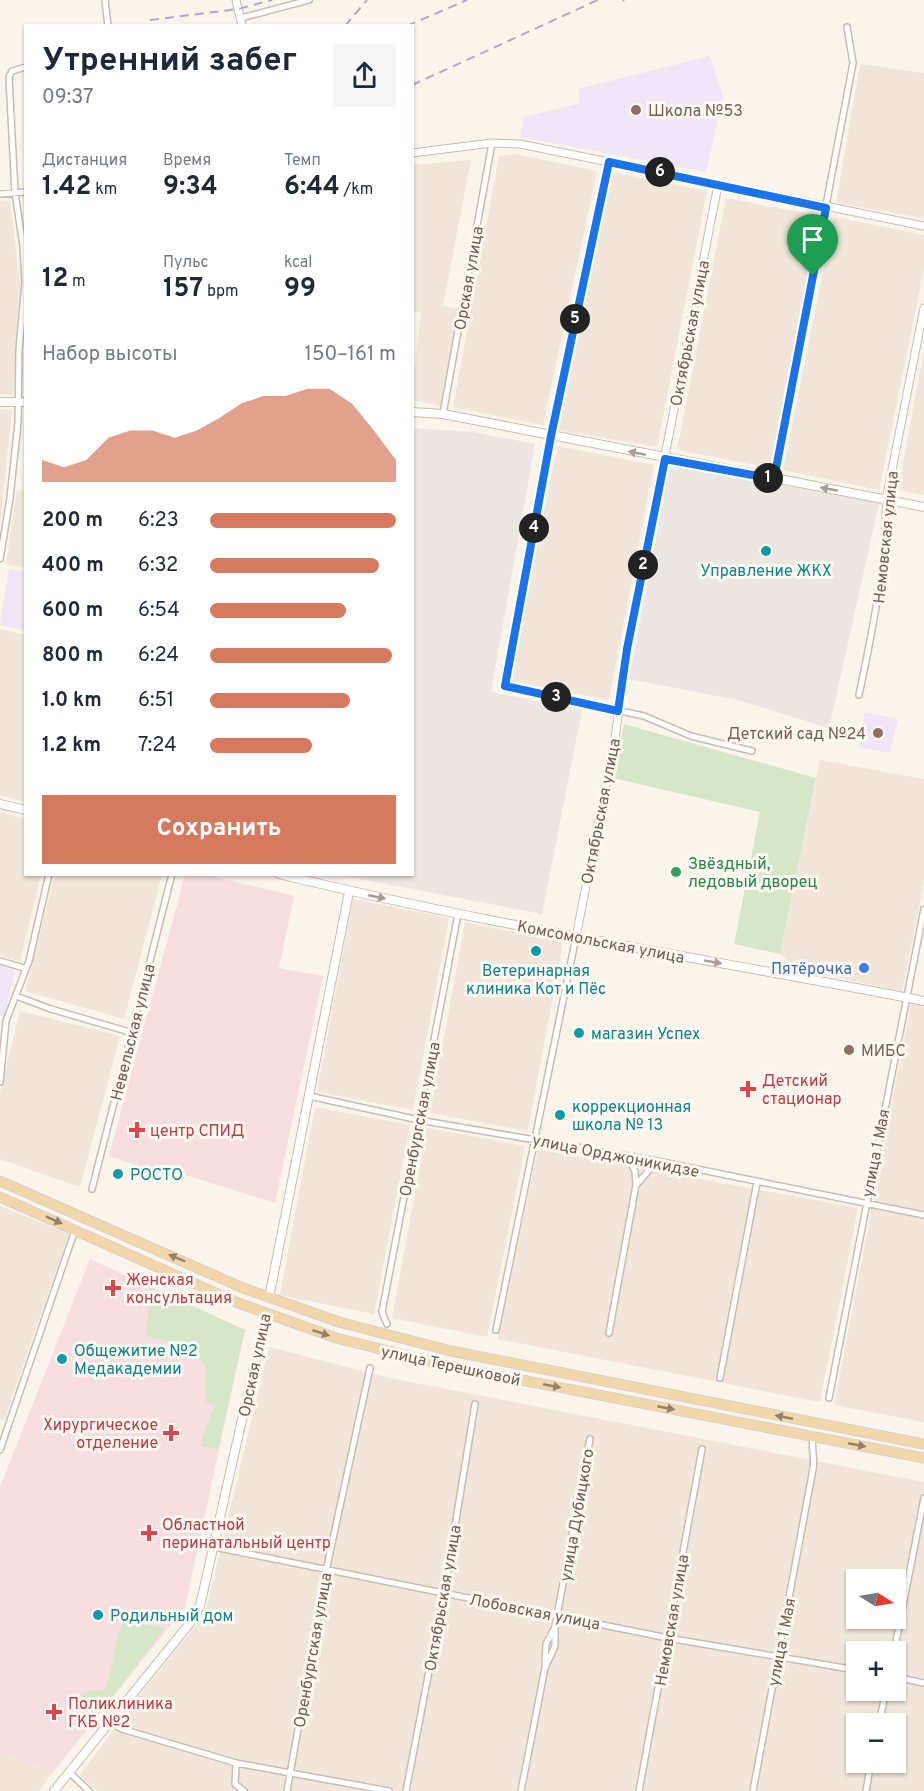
<!DOCTYPE html>
<html lang="ru">
<head>
<meta charset="utf-8">
<style>
  body { margin:0; font-family:Overpass,sans-serif; background:#f6f6f7; color:#1f2937; height:100vh; display:flex; flex-direction:column; font-size:22px; white-space:nowrap }
  * { box-sizing:border-box; margin:0 }
  p { font-size:20px; color:#747a83 }
  .icon { flex:none; width:33px; height:33px; fill:none; stroke:currentColor; stroke-width:2; stroke-linecap:round; stroke-linejoin:round }
  .map { position:relative; flex:1; overflow:hidden }
  .side { position:absolute; left:24px; top:24px; width:390px; height:852px; display:flex; flex-direction:column; background:#fff; border-radius:0px; box-shadow:0 2px 4px #0004 }
  .side>* { flex:none }
  .needle { width:39px; rotate:101deg }
  .buttons { position:absolute; left:846px; top:1569px; display:grid; gap:12px }
  .buttons a { display:grid; place-items:center; width:60px; height:60px; border-radius:0px; background:#fff; box-shadow:0 2px 4px #0004; font-size:30px }
  .pin { position:absolute; display:grid; place-items:center; width:51px; height:51px; color:#fff; margin:-62px -26px; border-radius:50% 50% 50% 0; rotate:-45deg; box-shadow:0 0 6px #0007 }
  .pin .icon { rotate:45deg }
  .km { position:absolute; width:30px; height:30px; margin:-15px; border-radius:50%; background:#222; color:#fff; font-size:16px; line-height:30px; text-align:center }
  .round { display:grid; place-items:center; flex:none; width:63px; height:63px; border-radius:0px; background:#f6f6f7 }
  .head { display:flex; align-items:center; justify-content:space-between; height:102px; padding:0 18px }
  h1 { font-size:33px; font-weight:700; line-height:45px }
  .metrics { display:grid; grid-template-columns:repeat(3,1fr); gap:9px; height:102px; padding:6px 18px }
  .metrics div { display:grid; align-content:center }
  .metrics b { font-size:26px; font-weight:700 }
  .metrics small { font-size:16px; font-weight:400 }
  .metrics p { font-size:16px }
  .chart { height:168px; padding:12px 18px }
  .chart p { display:flex; justify-content:space-between }
  .chart svg { width:100%; height:108px; margin-top:6px; fill:#d57a5e; opacity:.7 }
  .button { display:flex; gap:12px; margin-top:auto; padding:12px 18px }
  .button a { flex:1; height:69px; border-radius:0px; background:#d57a5e; color:#fff; font-size:24px; font-weight:700; line-height:69px; text-align:center }
  ul { padding:0 18px; list-style:none; font-size:20px }
  li { display:grid; grid-template-columns:96px 72px 1fr; align-items:center; height:45px }
  li i { height:15px; border-radius:8px; background:#d57a5e }
  .map>svg:first-child { display:block }
</style>
</head>
<body>
<div class="map">
<svg width="924" height="1791" viewBox="0 0 924 1791">
  <rect width="100%" height="100%" fill="#faf4ea"/>
  <!-- residential -->
  <path fill="#f1e6d9" fill-rule="evenodd" d="M860 64 924 73V218L836 203Z
    M516 154 597 171 543 425 453 407 499 156Z
    M471 160 443 306 460 309 441 406 413 400 412 368 415 367 421 312H413V165Z
    M610 172 707 191 657 447 557 430Z
    M726 198 820 216 771 468 677 450Z
    M10 200 20 285 13 395 0 394V201Z
    M834 217 924 235V269L879 490 783 470Z
    M924 350V495L898 490Z
    M0 409 12 410 0 524Z
    M557 446 654 465 609 700 511 681Z
    M17 490 25 491V568L6 564Z
    M0 629 25 635V802L0 795Z
    M820 760 924 779V883L902 991 797 969 780 954Z
    M0 812 25 819 26 874 41 875 20 961 0 956Z
    M55 875H162L124 1019 25 991Z
    M353 899 449 918 413 1110 317 1092Z
    M465 922 563 942 528 1131 430 1113Z
    M911 1004 924 1006V1422L834 1405Z
    M20 1011 120 1036 80 1187 0 1159V1093Z
    M315 1107 410 1125 374 1314 280 1295Z
    M427 1128 525 1146 487 1337 392 1318Z
    M538 1149 858 1208 820 1402 498 1339Z
    M0 1206 69 1234 4 1420 0 1419Z
    M269 1347 390 1378 924 1482V1791H97L80 1775 137 1698 205 1614ZM856 1580H896V1618H856ZM856 1652H896V1690H856ZM856 1724H896V1762H856Z
    M0 1752 53 1772 39 1791H0Z"/>
  <!-- industrial -->
  <path fill="#ece7e2" d="M413 428 473 432 535 444 491 692 582 710 542 914 339 875 412 874Z
    M670 464 879 503 829 728 738 700 629 679Z"/>
  <!-- education -->
  <path fill="#f1e6f7" d="M710 56 723 97 706 172 520 137 524 117 580 103 578 89Z
    M9 569 25 572V630L3 626 0 622Z
    M865 712 898 719 890 753 859 747Z
    M0 966 15 971 4 1016 0 1015Z"/>
  <!-- medical -->
  <path fill="#f7dee1" d="M185 875H207L294 896 279 968 323 976 275 1203 170 1170 168 1176 109 1156Z
    M90 1259 245 1330 185 1607 53 1772 0 1752V1487Z"/>
  <!-- green -->
  <path fill="#d5e6c9" d="M624 724 816 778 780 954 734 944 760 812 613 778Z
    M151 1287 245 1330 218 1449 200 1446 214 1405 206 1402 205 1367 192 1347 146 1336Z
    M124 1621 165 1628 92 1723 79 1713 75 1703C80 1689 92 1692 105 1690 114 1669 114 1639 124 1621Z"/>
  <g fill="none" stroke-linecap="round" stroke-linejoin="round">
    <!-- minor casing -->
    <g stroke="#cbbcb1" stroke-width="8">
      <path id="minor" d="M105 0 108 26
        M241 18 309 0
        M609 162 551 436 505 686 644 716 691 736 752 751
        M0 194 26 192
        M443 414 492 143
        M774 479 853 63 847 27
        M0 559 10 498 18 423 19 350 25 282 23 246 15 193 9 77 12 71 26 67
        M859 695C873 629 885 568 886 500
        M0 961 24 968
        M16 996 51 1009 133 1033
        M0 1082 6 1021 29 961 49 874
        M309 1096 419 1120 657 1161 924 1215
        M636 1185 657 1161
        M92 1189 172 874
        M387 1324 382 1312 458 914
        M496 1330 576 937
        M609 1333 636 1185 635 1171 627 1156
        M720 1378 757 1182
        M829 1398 924 909
        M0 1450 75 1230
        M214 1547 668 1638 856 1670
        M894 1652 924 1498
        M545 1666 546 1644 555 1627
        M896 1677 924 1683
        M110 1722 122 1729 236 1763 389 1791
        M879 1724 886 1690
        M236 1763 235 1784 244 1791
        M69 1772 89 1791
        M287 1791 326 1571 370 1368
        M406 1791 444 1593 475 1404
        M521 1791 545 1668 555 1646V1626L590 1439
        M639 1791 702 1449
        M753 1791 813 1469C815 1457 811 1449 813 1436
        M866 1791 871 1762"/>
    </g>
    <!-- tertiary casing -->
    <g stroke="#cbbcb1" stroke-width="9">
      <path id="tertiary" d="M236 0 242 26
        M412 153 492 143 520 144 924 226
        M886 500 924 308
        M576 937 615 738 627 649 718 185"/>
    </g>
    <!-- secondary casing -->
    <g stroke="#cdbdae" stroke-width="10">
      <path id="secondary" d="M0 402H26
        M412 412 443 414 924 507
        M0 804 26 810
        M279 874C492 926 709 959 924 1001
        M269 1298 349 892
        M54 1791 190 1623 200 1606 266 1313"/>
    </g>
    <!-- primary casing -->
    <g stroke="#d8d1ce" stroke-width="11">
      <path id="primary" d="M0 1181 243 1288 339 1322 451 1351 924 1444
        M0 1197 238 1303 336 1338 449 1366 924 1458"/>
    </g>
    <!-- minor -->
    <use href="#minor" stroke="#fff" stroke-width="5"/>
    <!-- tertiary -->
    <use href="#tertiary" stroke="#fff" stroke-width="7"/>
    <!-- secondary -->
    <use href="#secondary" stroke="#fff" stroke-width="8"/>
    <!-- primary -->
    <use href="#primary" stroke="#f1d7aa" stroke-width="9"/>
    <!-- rail -->
    <path stroke="#b7a9c3" stroke-width="2" stroke-dasharray="9 6" stroke-linecap="butt" d="M623 1 624 0
      M150 20 238 9 272 0
      M345 26 367 0
      M407 26 467 0
      M412 85 598 0"/>
  </g>
  <!-- one-way arrows -->
  <defs><path id="oneway-solid" d="M-6-.8H1V-3.2L6.5 0L1 3.2V.8H-6Z" transform="scale(1.5)"/></defs>
  <g fill="#aa9d96">
    <use href="#oneway-solid" transform="translate(637 453) rotate(-169)"/>
    <use href="#oneway-solid" transform="translate(829 489) rotate(-169)"/>
    <use href="#oneway-solid" transform="translate(377 897) rotate(11)"/>
    <use href="#oneway-solid" transform="translate(713 962) rotate(10)"/>
  </g>
  <g fill="#98816b">
    <use href="#oneway-solid" transform="translate(54 1220) rotate(24)"/>
    <use href="#oneway-solid" transform="translate(177 1258) rotate(-157)"/>
    <use href="#oneway-solid" transform="translate(321 1333) rotate(18)"/>
    <use href="#oneway-solid" transform="translate(552 1386) rotate(11)"/>
    <use href="#oneway-solid" transform="translate(666 1408) rotate(11)"/>
    <use href="#oneway-solid" transform="translate(784 1417) rotate(-169)"/>
    <use href="#oneway-solid" transform="translate(857 1445) rotate(11)"/>
  </g>
  <g fill="none" stroke-linecap="round" stroke-linejoin="round">
    <!-- route casing -->
    <g stroke="#fff" stroke-width="12">
      <path id="route" d="M609 162 826 208 774 479 665 459 627 649 618 711 505 686 551 436Z"/>
    </g>
    <!-- route -->
    <use href="#route" stroke="#1a73e8" stroke-width="8"/>
  </g>
  <!-- markers -->
  <g fill="#8d6e63" stroke="#fdf8f0" stroke-width="2">
    <circle cx="636" cy="110" r="6"/>
    <circle cx="878" cy="733" r="6"/>
    <circle cx="849" cy="1050" r="6"/>
  </g>
  <g fill="#0f9aa8" stroke="#fdf8f0" stroke-width="2">
    <circle cx="766" cy="551" r="6"/>
    <circle cx="536" cy="951" r="6"/>
    <circle cx="579" cy="1033" r="6"/>
    <circle cx="560" cy="1115" r="6"/>
    <circle cx="118" cy="1174" r="6"/>
    <circle cx="62" cy="1359" r="6"/>
    <circle cx="98" cy="1615" r="6"/>
  </g>
  <circle fill="#2e9e5b" stroke="#fdf8f0" stroke-width="2" cx="676" cy="872" r="6"/>
  <circle fill="#3f7fe0" stroke="#fdf8f0" stroke-width="2" cx="864" cy="968" r="6"/>
  <g fill="#e0444e" stroke="#fdf8f0" stroke-width="2">
    <path d="M745 1080h6v6h6v6h-6v6h-6v-6h-6v-6h6z"/>
    <path d="M134 1121h6v6h6v6h-6v6h-6v-6h-6v-6h6z"/>
    <path d="M110 1279h6v6h6v6h-6v6h-6v-6h-6v-6h6z"/>
    <path d="M168 1424h6v6h6v6h-6v6h-6v-6h-6v-6h6z"/>
    <path d="M146 1524h6v6h6v6h-6v6h-6v-6h-6v-6h6z"/>
    <path d="M51 1703h6v6h6v6h-6v6h-6v-6h-6v-6h6z"/>
  </g>
  <g text-anchor="middle" stroke-width="6" stroke-linejoin="round" paint-order="stroke">
    <!-- education labels -->
    <g font-size="16" fill="#785e54" stroke="#fdf8f0" text-anchor="start">
      <text x="648" y="116">Школа №53</text>
      <text x="866" y="739" text-anchor="end">Детский сад №24</text>
      <text x="861" y="1056">МИБС</text>
    </g>
    <!-- street labels -->
    <g font-size="16" fill="#725c50" stroke="#fdf8f0">
      <text transform="translate(468 278) rotate(-80)" y="6">Орская улица</text>
      <text transform="translate(689 333) rotate(-79)" y="6">Октябрьская улица</text>
      <text transform="translate(885 537) rotate(-84)" y="6">Немовская улица</text>
      <text transform="translate(600 811) rotate(-79)" y="6">Октябрьская улица</text>
      <text transform="translate(601 941) rotate(11)" y="6">Комсомольская улица</text>
      <text transform="translate(132 1032) rotate(-76)" y="6">Невельская улица</text>
      <text transform="translate(419 1119) rotate(-79)" y="6">Оренбургская улица</text>
      <text transform="translate(875 1153) rotate(-79)" y="6">улица 1 Мая</text>
      <text transform="translate(616 1155) rotate(11)" y="6">улица Орджоникидзе</text>
      <text transform="translate(254 1365) rotate(-78)" y="6">Орская улица</text>
      <text transform="translate(451 1365) rotate(12)" y="6">улица Терешковой</text>
      <text transform="translate(576 1515) rotate(-80)" y="6">улица Дубицкого</text>
      <text transform="translate(442 1598) rotate(-80)" y="6">Октябрьская улица</text>
      <text transform="translate(535 1611) rotate(11)" y="6">Лобовская улица</text>
      <text transform="translate(671 1620) rotate(-80)" y="6">Немовская улица</text>
      <text transform="translate(781 1642) rotate(-79)" y="6">улица 1 Мая</text>
      <text transform="translate(312 1650) rotate(-80)" y="6">Оренбургская улица</text>
    </g>
    <!-- culture labels -->
    <g font-size="16" fill="#0d838f" stroke="#fdf8f0" text-anchor="start">
      <text x="766" y="576" text-anchor="middle">Управление ЖКХ</text>
      <text x="536" y="976" text-anchor="middle">Ветеринарная<tspan x="536" dy="18">клиника Кот и Пёс</tspan></text>
      <text x="591" y="1039">магазин Успех</text>
      <text x="572" y="1112">коррекционная<tspan x="572" dy="18">школа № 13</tspan></text>
      <text x="130" y="1180">РОСТО</text>
      <text x="74" y="1356">Общежитие №2<tspan x="74" dy="18">Медакадемии</tspan></text>
      <text x="110" y="1621">Родильный дом</text>
    </g>
    <!-- leisure labels -->
    <g font-size="16" fill="#27864d" stroke="#fdf8f0" text-anchor="start">
      <text x="688" y="869">Звёздный,<tspan x="688" dy="18">ледовый дворец</tspan></text>
    </g>
    <!-- shop labels -->
    <g font-size="16" fill="#366cbe" stroke="#fdf8f0" text-anchor="end">
      <text x="852" y="974">Пятёрочка</text>
    </g>
    <!-- health labels -->
    <g font-size="16" fill="#be3a42" stroke="#fdf8f0" text-anchor="start">
      <text x="762" y="1086">Детский<tspan x="762" dy="18">стационар</tspan></text>
      <text x="150" y="1136">центр СПИД</text>
      <text x="126" y="1285">Женская<tspan x="126" dy="18">консультация</tspan></text>
      <text x="158" y="1430" text-anchor="end">Хирургическое<tspan x="158" dy="18">отделение</tspan></text>
      <text x="162" y="1530">Областной<tspan x="162" dy="18">перинатальный центр</tspan></text>
      <text x="68" y="1709">Поликлиника<tspan x="68" dy="18">ГКБ №2</tspan></text>
    </g>
  </g>
</svg>
<div class="buttons">
<a><svg class="needle" viewBox="-14 -14 28 28"><path d="M0-13l5 13h-10z" fill="#e53935"/><path d="M0 13l5-13h-10z" fill="#747a83"/></svg></a>
<a>+</a>
<a>−</a>
</div>
<div class="pin" style="left:813px;top:276px;background:#1e9e55"><svg class="icon" aria-label="arrive" viewBox="0 0 24 24"><path d="M6 21V4h12l-3 4 3 4H6"/></svg></div>
<b class="km" style="left:768px;top:478px">1</b>
<b class="km" style="left:643px;top:565px">2</b>
<b class="km" style="left:556px;top:697px">3</b>
<b class="km" style="left:534px;top:528px">4</b>
<b class="km" style="left:575px;top:319px">5</b>
<b class="km" style="left:660px;top:172px">6</b>
<section class="side">
<div class="head"><div><h1>Утренний забег</h1><p>09:37</p></div><a class="round"><svg class="icon" aria-label="share" viewBox="0 0 24 24"><path d="M12 15V3M7 8l5-5 5 5M5 13v7h14v-7"/></svg></a></div>
<div class="metrics">
<div><p>Дистанция</p><b>1.42<small> km</small></b></div>
<div><p>Время</p><b>9:34</b></div>
<div><p>Темп</p><b>6:44<small> /km</small></b></div>
</div>
<div class="metrics">
<div><b>12<small> m</small></b></div>
<div><p>Пульс</p><b>157<small> bpm</small></b></div>
<div><p>kcal</p><b>99</b></div>
</div>
<div class="chart"><p><span>Набор высоты</span>150–161 m</p>
<svg viewBox="0 0 160 44" preserveAspectRatio="none"><path d="M0 44V35L10 38L20 35L30 26L40 23L50 23L60 26L70 23L80 18L90 12L100 9L110 9L120 6L130 6L140 12L150 23L160 35V44z"/></svg>
</div>
<ul>
<li><b>200 m</b>6:23<i style="width:100%"></i></li>
<li><b>400 m</b>6:32<i style="width:91%"></i></li>
<li><b>600 m</b>6:54<i style="width:73%"></i></li>
<li><b>800 m</b>6:24<i style="width:98%"></i></li>
<li><b>1.0 km</b>6:51<i style="width:75%"></i></li>
<li><b>1.2 km</b>7:24<i style="width:55%"></i></li>
</ul>
<div class="button"><a>Сохранить</a></div>
</section>
</div>
</body>
</html>
